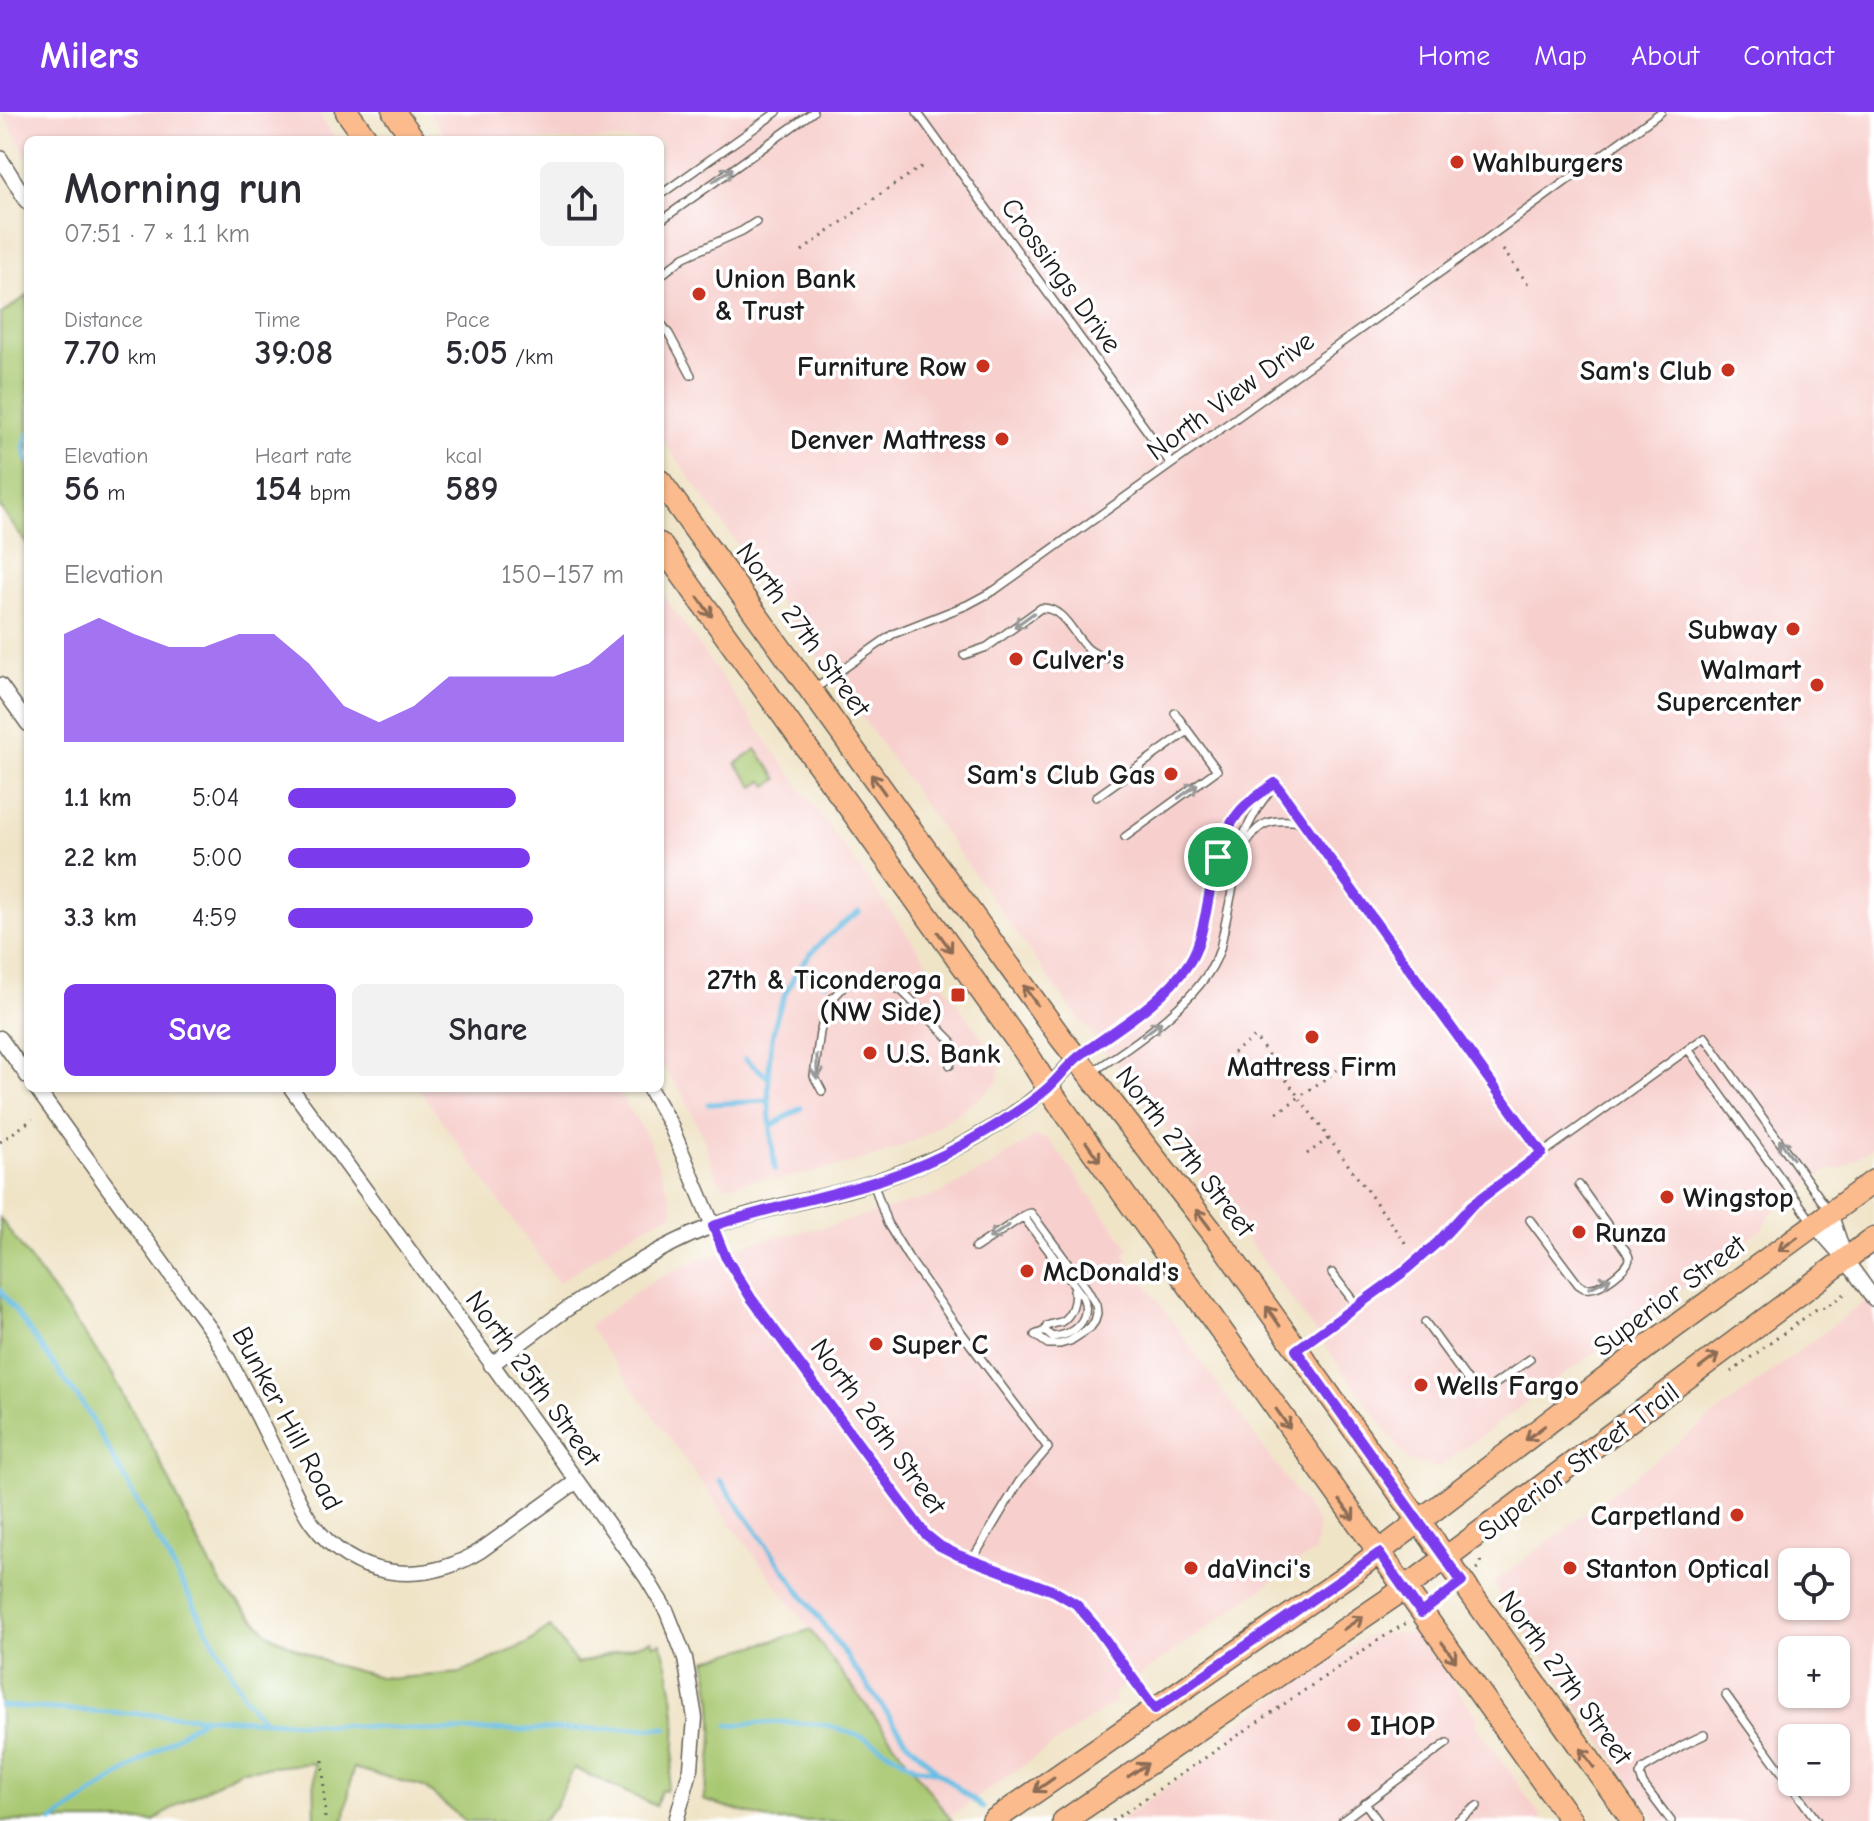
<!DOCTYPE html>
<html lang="en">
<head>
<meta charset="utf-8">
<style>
  body { margin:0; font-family:"Comic Neue",sans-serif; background:#f2f2f3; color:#2b2b33; height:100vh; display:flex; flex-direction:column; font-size:30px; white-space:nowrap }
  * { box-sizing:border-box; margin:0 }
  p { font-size:26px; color:#7c7c81 }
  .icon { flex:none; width:44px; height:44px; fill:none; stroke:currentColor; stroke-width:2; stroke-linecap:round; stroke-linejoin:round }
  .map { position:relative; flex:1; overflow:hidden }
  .details { position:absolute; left:24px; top:24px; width:640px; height:956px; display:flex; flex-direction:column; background:#fff; border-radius:12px; box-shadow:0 2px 6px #0004 }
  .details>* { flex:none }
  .tools { position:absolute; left:1778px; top:1436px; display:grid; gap:16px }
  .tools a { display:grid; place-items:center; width:72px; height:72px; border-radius:12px; background:#fff; box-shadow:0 2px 6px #0004; font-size:40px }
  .pin { position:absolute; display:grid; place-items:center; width:68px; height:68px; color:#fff; margin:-34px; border:4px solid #fff; border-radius:50%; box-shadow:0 2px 8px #0007 }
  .round { display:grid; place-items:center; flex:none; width:84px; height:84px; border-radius:12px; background:#f2f2f3 }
  .overview { display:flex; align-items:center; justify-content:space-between; height:136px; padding:0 40px }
  h1 { font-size:44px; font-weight:700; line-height:60px }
  .figures { display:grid; grid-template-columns:repeat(3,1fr); gap:12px; height:136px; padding:8px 40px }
  .figures div { display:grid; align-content:center }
  .figures b { font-size:34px; font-weight:700 }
  .figures small { font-size:22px; font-weight:400 }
  .figures p { font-size:22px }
  .chart { height:224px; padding:16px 40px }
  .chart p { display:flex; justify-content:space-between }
  .chart svg { width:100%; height:144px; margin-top:8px; fill:#7c3aed; opacity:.7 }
  .action { display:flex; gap:16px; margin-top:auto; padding:16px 40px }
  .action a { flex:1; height:92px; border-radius:12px; background:#7c3aed; color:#fff; font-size:32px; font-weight:700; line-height:92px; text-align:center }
  .action a+a { background:#f2f2f3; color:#2b2b33 }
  ul { padding:0 40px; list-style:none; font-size:26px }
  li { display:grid; grid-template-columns:128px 96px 1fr; align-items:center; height:60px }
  li i { height:20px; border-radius:10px; background:#7c3aed }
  header { display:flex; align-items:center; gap:48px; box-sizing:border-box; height:112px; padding:0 40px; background:#7c3aed; color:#fff }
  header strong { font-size:38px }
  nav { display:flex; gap:44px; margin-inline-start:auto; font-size:28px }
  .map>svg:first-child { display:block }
</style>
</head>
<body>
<header>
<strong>Milers</strong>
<nav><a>Home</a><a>Map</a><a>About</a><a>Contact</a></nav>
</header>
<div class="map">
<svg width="1874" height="1709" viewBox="0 0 1874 1709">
  <rect width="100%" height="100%" fill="#fff"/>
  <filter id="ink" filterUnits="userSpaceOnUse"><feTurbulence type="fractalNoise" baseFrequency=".0125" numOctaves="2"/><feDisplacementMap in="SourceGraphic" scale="16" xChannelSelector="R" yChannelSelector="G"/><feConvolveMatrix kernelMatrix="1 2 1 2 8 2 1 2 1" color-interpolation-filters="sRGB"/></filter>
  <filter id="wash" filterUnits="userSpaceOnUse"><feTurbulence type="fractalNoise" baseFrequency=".006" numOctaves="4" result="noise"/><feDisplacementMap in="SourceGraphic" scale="32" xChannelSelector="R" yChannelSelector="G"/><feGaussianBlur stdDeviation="1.8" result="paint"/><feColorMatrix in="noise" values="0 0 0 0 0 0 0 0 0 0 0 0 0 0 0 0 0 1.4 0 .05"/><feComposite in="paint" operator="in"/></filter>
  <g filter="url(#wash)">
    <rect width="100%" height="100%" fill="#f0e4c7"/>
    <!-- built -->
    <path fill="#f7d0ce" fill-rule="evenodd" d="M2 0H317L337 28H28V46Z
      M428 0H1874V1034L1843 1056 1828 1058 1769 1103 1763 1116 1438 1356 1408 1349 1276 1166 1134 975 1065 889 660 324V28H448Z
      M660 479 756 614 1000 950 998 970 978 987 922 1025 883 1042 841 1054 775 1069 773 1064 726 1074 716 1065 704 1028 684 984 660 950Z
      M418 976H615L647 1024 674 1095 673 1101 622 1127 558 1171Z
      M1035 1024 1049 1027 1130 1137 1124 1142 1319 1413 1315 1439 1112 1583 1116 1589 949 1705 739 1423 588 1214 642 1175 672 1159 698 1148 753 1130 829 1114 940 1082 992 1053Z
      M1874 1182V1709H1657L1493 1471ZM1792 1450H1836V1494H1792ZM1792 1538H1836V1582H1792ZM1792 1626H1836V1670H1792Z
      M1372 1521H1416L1479 1607 1475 1611 1540 1703 1542 1709H1119L1231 1630 1225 1621Z"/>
    <!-- green -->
    <path fill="#a7c76f" stroke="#627246" stroke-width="2" d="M28 183V434L0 395V203Z
      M756 637 778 667 768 674 763 669 754 675 736 652Z
      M0 1106 110 1258 156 1341 198 1430 223 1475 271 1524 330 1552 380 1565 397 1566 461 1561 526 1532 550 1515 577 1552 652 1528 654 1533 661 1531C676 1580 682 1629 666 1679L661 1678 656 1694 574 1656 556 1693 543 1709H465L424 1675 353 1656 344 1709H315L314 1651 241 1658 180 1691 154 1709H0Z
      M810 1518 949 1705 952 1709H774L703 1688C717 1635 715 1601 706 1548Z"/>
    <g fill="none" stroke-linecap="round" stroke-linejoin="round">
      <!-- stream -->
      <path stroke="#65bce2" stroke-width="5" d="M28 322 24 335 28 349
        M800 856 825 871
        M745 947 768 965
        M708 992 768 989
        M771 1014 801 996
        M775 1057C762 949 759 867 859 800
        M0 1178 86 1297 243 1582 255 1599 266 1608
        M720 1368 907 1629 939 1661 983 1696
        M0 1594 445 1619 667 1616
        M728 1613 780 1610 826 1613 865 1626 915 1655 938 1660
        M53 1709 202 1607"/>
    </g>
  </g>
  <g filter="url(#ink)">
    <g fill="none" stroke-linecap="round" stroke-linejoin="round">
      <!-- service casing -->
      <g stroke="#666258" stroke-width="10">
        <path id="service" d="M917 0 1171 352
          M660 83 777 0
          M660 109 813 0
          M660 164 684 145 742 119 756 110
          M660 210 669 222 691 263
          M964 543 987 535 1041 496C1064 495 1073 523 1088 537 1093 541 1100 544 1105 547
          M813 578 893 522 967 493 995 478 1470 139 1661 0
          M1275 671 1542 1041
          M1096 685 1188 619 1175 601
          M1125 725 1217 658 1188 619
          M1243 737C1259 707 1271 707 1303 710
          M1688 937 1813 1111
          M1080 943C1119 915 1172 884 1195 841 1201 829 1203 813 1206 800 1213 764 1217 725 1243 697 1250 689 1259 683 1267 677
          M1092 960C1133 934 1206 884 1220 837L1244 722 1258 695 1275 671
          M822 979 814 964 820 920 827 895 833 886 846 872 853 868 887 871 903 880 951 928 954 940 950 953
          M873 1070 887 1111 908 1145 955 1212 1048 1336 1019 1370 972 1448
          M1023 1104 1083 1185C1092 1207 1074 1224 1052 1225L1045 1219 1035 1223
          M1530 1108 1578 1172C1584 1176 1584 1177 1591 1176 1601 1176 1629 1156 1629 1146 1629 1144 1627 1141 1626 1139L1579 1073
          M713 1114 725 1144 751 1186 912 1407 925 1422 944 1436 1054 1479 1076 1492 1096 1515 1153 1595
          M975 1136 1027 1102 1031 1101 1087 1177 1096 1193 1097 1201 1095 1209 1090 1216 1070 1229 1060 1232H1048L1035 1223
          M1332 1161 1357 1194
          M1425 1210 1476 1280 1487 1278 1530 1247
          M1045 1219 1047 1214C1048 1213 1060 1210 1061 1210 1072 1203 1076 1189 1074 1178
          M1301 1235C1340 1206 1381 1179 1417 1148 1443 1126 1464 1100 1490 1079L1705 925 1829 1099
          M1726 1583 1817 1709
          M1365 1691 1378 1709
          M1342 1709 1447 1631
          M1457 1709 1477 1694
          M1671 1709 1643 1672 1640 1663 1643 1657 1683 1633 1704 1623"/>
      </g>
      <!-- minor casing -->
      <g stroke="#666258" stroke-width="17">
        <path id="minor" d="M0 46 28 91
          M0 573 28 612
          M0 926 28 965
          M36 976 213 1221C239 1263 259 1307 281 1351 291 1371 299 1393 312 1411 353 1467 422 1475 480 1439L577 1369
          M291 976 577 1369 646 1465 667 1500 685 1546 695 1606 691 1656 676 1709
          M649 976 670 1012 713 1114
          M1830 1101 1844 1142
          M1814 1112 1845 1147 1874 1187
          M491 1253C561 1201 630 1146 712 1114 756 1098 802 1090 847 1078 919 1058 988 1025 1046 977 1057 968 1066 956 1076 946"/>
      </g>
      <!-- primary casing -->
      <g stroke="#666258" stroke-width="25">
        <path id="primary" d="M347 0 367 28
          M394 0 414 28
          M660 369 1061 926 1224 1135 1633 1709
          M660 432 1031 948 1048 976 1571 1709
          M993 1709 1354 1459 1647 1235 1874 1069
          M1064 1709 1404 1477 1874 1126"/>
      </g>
      <!-- path -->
      <path stroke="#666258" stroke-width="3" stroke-dasharray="2 6" stroke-linecap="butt" d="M1503 138 1528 172
        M802 139 882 81 924 53
        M1233 941 1255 925 1406 1132
        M1277 1001 1361 941
        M0 1030 33 1007
        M1307 1042 1329 1026
        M1731 1260 1815 1198 1827 1194 1849 1179
        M1477 1457 1480 1455 1483 1443
        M323 1648 325 1709
        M1112 1709 1377 1529 1408 1510"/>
      <!-- service -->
      <use href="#service" stroke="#fff" stroke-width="7"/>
      <!-- minor -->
      <use href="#minor" stroke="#fff" stroke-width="14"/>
      <!-- primary -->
      <use href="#primary" stroke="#fbbb8d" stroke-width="22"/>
    </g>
    <!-- one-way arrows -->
    <defs><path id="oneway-shaft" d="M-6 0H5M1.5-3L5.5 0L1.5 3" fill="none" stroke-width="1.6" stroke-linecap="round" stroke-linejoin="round" transform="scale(2)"/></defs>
    <g stroke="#999">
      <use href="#oneway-shaft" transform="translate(723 63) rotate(-35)"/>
      <use href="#oneway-shaft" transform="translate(1024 508) rotate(144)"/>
      <use href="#oneway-shaft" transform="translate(1188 679) rotate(-37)"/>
      <use href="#oneway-shaft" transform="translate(1152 917) rotate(-37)"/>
      <use href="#oneway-shaft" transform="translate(817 955) rotate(90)"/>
      <use href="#oneway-shaft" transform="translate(1786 1037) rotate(-126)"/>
      <use href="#oneway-shaft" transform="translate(999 1120) rotate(147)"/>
      <use href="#oneway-shaft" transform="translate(1600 1171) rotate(-26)"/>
    </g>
    <g stroke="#8c6c54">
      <use href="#oneway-shaft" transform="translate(705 495) rotate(54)"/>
      <use href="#oneway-shaft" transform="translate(878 672) rotate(-126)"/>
      <use href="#oneway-shaft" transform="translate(945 830) rotate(54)"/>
      <use href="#oneway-shaft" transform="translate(1030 883) rotate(-126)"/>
      <use href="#oneway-shaft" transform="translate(1093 1040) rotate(55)"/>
      <use href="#oneway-shaft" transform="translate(1203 1107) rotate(-127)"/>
      <use href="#oneway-shaft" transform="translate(1788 1132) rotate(144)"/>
      <use href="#oneway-shaft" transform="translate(1273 1204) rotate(-125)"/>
      <use href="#oneway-shaft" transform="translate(1709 1249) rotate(-37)"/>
      <use href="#oneway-shaft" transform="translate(1283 1307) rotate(55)"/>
      <use href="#oneway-shaft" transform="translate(1535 1321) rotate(143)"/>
      <use href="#oneway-shaft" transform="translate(1347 1398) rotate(54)"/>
      <use href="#oneway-shaft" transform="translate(1353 1511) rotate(-34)"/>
      <use href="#oneway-shaft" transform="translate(1449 1540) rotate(54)"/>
      <use href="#oneway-shaft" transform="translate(1587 1646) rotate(-126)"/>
      <use href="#oneway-shaft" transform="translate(1138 1658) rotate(-34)"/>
      <use href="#oneway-shaft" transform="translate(1044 1673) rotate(145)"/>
    </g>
  </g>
  <g fill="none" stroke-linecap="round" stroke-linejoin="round" filter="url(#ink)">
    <!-- route casing -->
    <g stroke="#fff" stroke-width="16">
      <path id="route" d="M1275 671 1542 1041 1472 1093 1438 1130 1401 1162 1296 1238 1462 1470 1421 1501 1379 1441 1155 1597 1096 1515 1076 1492 1054 1479 958 1443 940 1434 925 1422 751 1186 725 1144 713 1114C796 1086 885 1077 962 1033 989 1018 1024 997 1048 976 1060 965 1069 951 1082 942 1119 915 1163 890 1189 851 1199 836 1202 818 1206 800 1213 764 1217 720 1246 693 1255 685 1265 678 1275 671Z"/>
    </g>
    <!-- route -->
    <use href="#route" stroke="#7c3aed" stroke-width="10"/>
  </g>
  <!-- markers -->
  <g fill="#c8321e" stroke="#fff" stroke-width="3">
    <circle cx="1457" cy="50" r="8"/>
    <circle cx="699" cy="182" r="8"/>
    <circle cx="983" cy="254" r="8"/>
    <circle cx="1728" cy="258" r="8"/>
    <circle cx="1002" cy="327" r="8"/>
    <circle cx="1793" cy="517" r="8"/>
    <circle cx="1016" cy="547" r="8"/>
    <circle cx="1817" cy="573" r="8"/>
    <circle cx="1171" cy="662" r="8"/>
    <rect x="950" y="875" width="16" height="16" rx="4"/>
    <circle cx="1312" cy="925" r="8"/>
    <circle cx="870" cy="941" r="8"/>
    <circle cx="1667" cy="1085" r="8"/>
    <circle cx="1579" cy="1120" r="8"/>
    <circle cx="1027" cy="1159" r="8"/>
    <circle cx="876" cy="1232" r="8"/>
    <circle cx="1421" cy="1273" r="8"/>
    <circle cx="1737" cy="1403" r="8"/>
    <circle cx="1191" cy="1456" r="8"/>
    <circle cx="1570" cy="1456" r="8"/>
    <circle cx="1354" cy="1613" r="8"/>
  </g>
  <g text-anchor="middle" stroke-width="7" stroke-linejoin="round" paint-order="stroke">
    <!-- poi labels -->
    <g font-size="28" font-weight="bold" fill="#1c1c1c" stroke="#fff" text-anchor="start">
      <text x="1473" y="60">Wahlburgers</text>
      <text x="715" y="176">Union Bank<tspan x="715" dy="32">&amp; Trust</tspan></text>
      <text x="967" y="264" text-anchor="end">Furniture Row</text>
      <text x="1712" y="268" text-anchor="end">Sam's Club</text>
      <text x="986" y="337" text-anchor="end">Denver Mattress</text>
      <text x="1777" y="527" text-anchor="end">Subway</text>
      <text x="1032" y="557">Culver's</text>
      <text x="1801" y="567" text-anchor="end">Walmart<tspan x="1801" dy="32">Supercenter</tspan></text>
      <text x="1155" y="672" text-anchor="end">Sam's Club Gas</text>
      <text x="942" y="877" text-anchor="end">27th &amp; Ticonderoga<tspan x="942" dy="32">(NW Side)</tspan></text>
      <text x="886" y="951">U.S. Bank</text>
      <text x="1312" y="964" text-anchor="middle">Mattress Firm</text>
      <text x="1683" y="1095">Wingstop</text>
      <text x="1595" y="1130">Runza</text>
      <text x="1043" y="1169">McDonald's</text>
      <text x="892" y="1242">Super C</text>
      <text x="1437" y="1283">Wells Fargo</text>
      <text x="1721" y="1413" text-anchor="end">Carpetland</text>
      <text x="1207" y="1466">daVinci's</text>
      <text x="1586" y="1466">Stanton Optical</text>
      <text x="1370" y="1623">IHOP</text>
    </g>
    <!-- street labels -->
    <g font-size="28" fill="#1c1c1c" stroke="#fff">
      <text transform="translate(1062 163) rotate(54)" y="10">Crossings Drive</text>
      <text transform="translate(1230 283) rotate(-36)" y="10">North View Drive</text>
      <text transform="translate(804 517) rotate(54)" y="10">North 27th Street</text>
      <text transform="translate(1186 1039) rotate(52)" y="10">North 27th Street</text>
      <text transform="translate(1669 1183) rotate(-37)" y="10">Superior Street</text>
      <text transform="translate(534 1266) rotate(54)" y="10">North 25th Street</text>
      <text transform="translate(288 1306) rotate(62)" y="10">Bunker Hill Road</text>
      <text transform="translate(879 1314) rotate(54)" y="10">North 26th Street</text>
      <text transform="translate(1578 1349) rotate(-37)" y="10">Superior Street Trail</text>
      <text transform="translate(1566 1565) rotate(54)" y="10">North 27th Street</text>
    </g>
  </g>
</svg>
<div class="tools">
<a><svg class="icon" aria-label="locate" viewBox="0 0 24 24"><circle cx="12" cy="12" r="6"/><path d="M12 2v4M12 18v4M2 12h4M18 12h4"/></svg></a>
<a>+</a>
<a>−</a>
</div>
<div class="pin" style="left:1218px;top:745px;background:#1e9e55"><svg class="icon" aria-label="arrive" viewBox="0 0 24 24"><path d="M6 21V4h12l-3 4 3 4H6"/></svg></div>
<section class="details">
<div class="overview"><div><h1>Morning run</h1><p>07:51 · 7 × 1.1 km</p></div><a class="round"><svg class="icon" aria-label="share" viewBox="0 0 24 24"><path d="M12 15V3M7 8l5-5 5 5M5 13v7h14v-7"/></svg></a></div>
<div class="figures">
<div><p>Distance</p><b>7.70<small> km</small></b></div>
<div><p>Time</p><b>39:08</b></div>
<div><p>Pace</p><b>5:05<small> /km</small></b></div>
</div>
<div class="figures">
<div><p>Elevation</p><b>56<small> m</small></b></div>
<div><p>Heart rate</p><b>154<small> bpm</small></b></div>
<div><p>kcal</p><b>589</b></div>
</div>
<div class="chart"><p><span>Elevation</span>150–157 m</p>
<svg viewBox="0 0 160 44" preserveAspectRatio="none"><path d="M0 44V11L10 6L20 11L30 15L40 15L50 11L60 11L70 20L80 33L90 38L100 33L110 24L120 24L130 24L140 24L150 20L160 11V44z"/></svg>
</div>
<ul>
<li><b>1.1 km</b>5:04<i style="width:68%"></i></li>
<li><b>2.2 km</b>5:00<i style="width:72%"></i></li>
<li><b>3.3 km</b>4:59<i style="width:73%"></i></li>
</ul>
<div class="action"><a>Save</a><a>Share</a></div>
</section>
</div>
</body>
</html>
